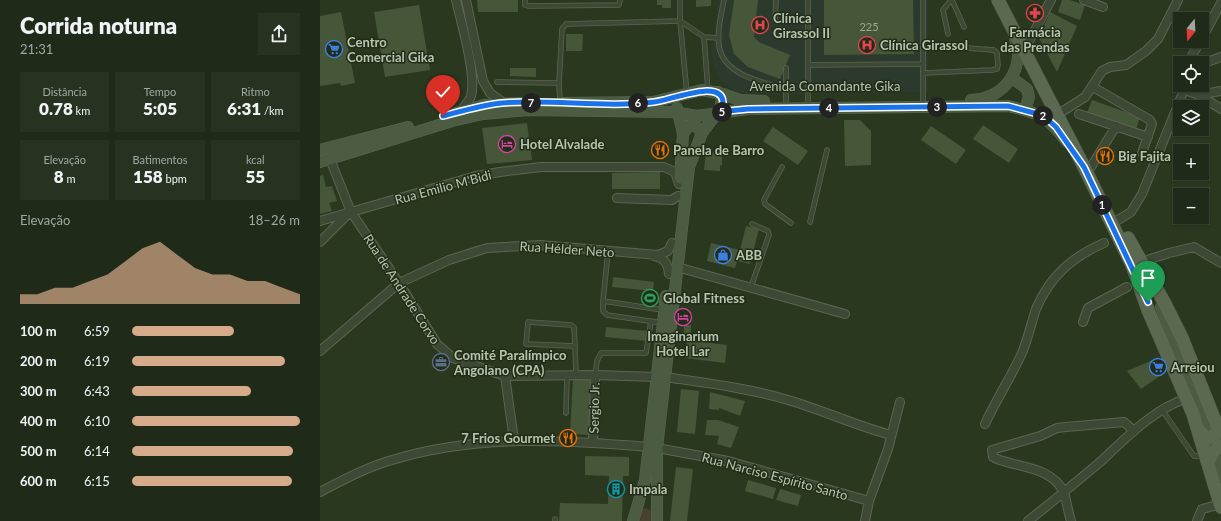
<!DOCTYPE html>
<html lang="pt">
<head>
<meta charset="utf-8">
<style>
  body { margin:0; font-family:Lato,sans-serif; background:#283221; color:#f1f3f6; height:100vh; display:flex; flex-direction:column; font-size:15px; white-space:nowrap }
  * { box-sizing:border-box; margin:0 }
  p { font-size:13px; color:#a2a7a2 }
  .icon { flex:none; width:22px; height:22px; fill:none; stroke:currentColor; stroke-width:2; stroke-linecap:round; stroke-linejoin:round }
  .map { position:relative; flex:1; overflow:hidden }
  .details { display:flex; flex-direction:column; background:#202a18; width:320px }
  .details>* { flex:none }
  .needle { width:26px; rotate:198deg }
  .controls { position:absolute; left:853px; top:12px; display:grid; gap:8px }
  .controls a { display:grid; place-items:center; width:36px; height:36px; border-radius:0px; background:#202a18; box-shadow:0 1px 3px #0004,0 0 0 1px #3d4637; font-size:20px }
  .pin { position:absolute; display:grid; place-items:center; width:34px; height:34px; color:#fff; margin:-41px -17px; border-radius:50% 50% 50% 0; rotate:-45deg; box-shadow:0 0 4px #0007 }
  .pin .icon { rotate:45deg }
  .km { position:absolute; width:20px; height:20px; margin:-10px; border-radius:50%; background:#222; color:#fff; font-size:11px; line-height:20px; text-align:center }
  .round { display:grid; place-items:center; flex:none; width:42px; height:42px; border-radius:0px; background:#283221 }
  .overview { display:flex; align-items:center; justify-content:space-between; height:68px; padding:0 20px }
  h1 { font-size:22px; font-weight:800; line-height:30px }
  .figures { display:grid; grid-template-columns:repeat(3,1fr); gap:6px; height:68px; padding:4px 20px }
  .figures div { display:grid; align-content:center; border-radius:0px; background:#283221; text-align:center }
  .figures b { font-size:17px; font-weight:800 }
  .figures small { font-size:11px; font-weight:400 }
  .figures p { font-size:11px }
  .chart { height:112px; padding:8px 20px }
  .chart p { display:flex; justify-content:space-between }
  .chart svg { width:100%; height:72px; margin-top:4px; fill:#d6ab8b; opacity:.7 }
  ul { padding:0 20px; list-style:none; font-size:13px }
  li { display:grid; grid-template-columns:64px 48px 1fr; align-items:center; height:30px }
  li i { height:10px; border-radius:5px; background:#d6ab8b }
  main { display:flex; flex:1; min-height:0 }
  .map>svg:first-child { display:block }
</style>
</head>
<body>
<main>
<section class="details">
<div class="overview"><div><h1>Corrida noturna</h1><p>21:31</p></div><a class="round"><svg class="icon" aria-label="share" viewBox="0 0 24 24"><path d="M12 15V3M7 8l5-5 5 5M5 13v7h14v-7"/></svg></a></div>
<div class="figures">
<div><p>Distância</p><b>0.78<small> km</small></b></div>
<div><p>Tempo</p><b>5:05</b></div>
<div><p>Ritmo</p><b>6:31<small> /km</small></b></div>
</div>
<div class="figures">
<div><p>Elevação</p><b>8<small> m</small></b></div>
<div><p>Batimentos</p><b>158<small> bpm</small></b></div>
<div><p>kcal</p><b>55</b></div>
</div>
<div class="chart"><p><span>Elevação</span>18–26 m</p>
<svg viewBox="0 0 160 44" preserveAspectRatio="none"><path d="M0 44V38L10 38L20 34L30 34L40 30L50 26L60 18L70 10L80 6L90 14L100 22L110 26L120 26L130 30L140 30L150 34L160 38V44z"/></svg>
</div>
<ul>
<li><b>100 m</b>6:59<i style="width:61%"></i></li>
<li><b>200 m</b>6:19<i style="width:91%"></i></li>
<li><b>300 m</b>6:43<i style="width:71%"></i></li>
<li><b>400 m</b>6:10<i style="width:100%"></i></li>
<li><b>500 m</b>6:14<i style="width:96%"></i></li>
<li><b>600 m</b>6:15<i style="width:95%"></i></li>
</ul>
</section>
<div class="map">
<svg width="901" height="521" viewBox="0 0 901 521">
  <rect width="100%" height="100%" fill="#2b3820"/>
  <!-- medical -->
  <path fill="#2c3a2d" d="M398 0H608V92L497 94 494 91 485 90V94H430L414 91 401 80 394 66 392 51Z"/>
  <!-- green -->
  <path fill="#46422d" d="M326 508 332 511 335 521H314L321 509Z"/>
  <!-- building -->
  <path fill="#465639" d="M157 0H198V12H158Z
    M337 0H351V8H342V5H337Z
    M376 0H391V6L376 7Z
    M414 0H438L434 37 439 42 470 55 460 79 428 67 414 54 409 35Z
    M504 0H593L594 54 504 55Z
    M742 0H750L765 5 760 20 738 12Z
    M99 5 110 70 65 77 54 12Z
    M21 12 35 83 21 86 20 83 0 86V16Z
    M730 12 757 26 737 72 719 38Z
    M246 34H263L262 51H246Z
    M190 68H216V77L190 76Z
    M772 100 820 117 815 133 766 115Z
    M524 120H540L551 131V165L525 166Z
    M207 123 212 160 167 164 162 128Z
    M663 125 698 149 689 163 653 139Z
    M611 126 646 150 636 164 601 140Z
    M453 127 488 151 478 165 443 141Z
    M386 152 402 153V166L400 165V171L384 170Z
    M340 172V189H292V173Z
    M3 175 6 187 12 186 17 201 9 203 12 211 0 214V176Z
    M426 226 439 229 430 264 417 261 415 268 387 261 391 243 420 250Z
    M293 277 334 282 333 291 292 287Z
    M364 325H371V335H364Z
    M286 327 328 331 327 341 285 337Z
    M367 340 407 345 405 363 365 358Z
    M835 359 843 374 821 389 807 371Z
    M253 377 273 378 270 435 250 434Z
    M361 389 379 391 375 434 357 432Z
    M390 392 425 401 420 416 399 408V410L389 409Z
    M387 420H398L419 427 411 448 397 444 399 436 385 435Z
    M265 456 309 457V476H303L302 521H239L240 503 288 504 289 476 265 475Z
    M356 467 373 469 367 521H350Z
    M428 480 456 488 453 499 425 491Z
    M460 489 481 495 478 506 456 500Z"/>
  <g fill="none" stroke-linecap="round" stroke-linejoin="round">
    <!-- lane casing -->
    <g stroke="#5b6651" stroke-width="5.5">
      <path id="lane" d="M205 0V5L208 6 299 5 300 0
        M360 0V21L367 94
        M404 0C401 15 397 31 399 46 404 76 443 82 466 89
        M632 0 644 27
        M455 20 456 0
        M628 34 623 10 631 0
        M384 37 388 91
        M488 65 603 64
        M466 68V101
        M603 73 672 70 677 69 678 65 677 53 674 50 633 47
        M177 82 239 83 242 29 246 24 360 21 384 37 399 38
        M239 83 240 102
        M603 100V0
        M488 101V0
        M462 167 444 200 445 204 471 223
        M490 222 507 150
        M431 287 449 235 448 231 432 224
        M283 301 288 252
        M343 323 287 315 283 311V301L343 310
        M255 346 254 327 251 325 208 322 206 344 255 346 256 375
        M275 375 277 361 281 353H326L331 321
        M842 410 874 456H884
        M246 413 247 375
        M235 521V519"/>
    </g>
    <!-- street casing -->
    <g stroke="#5b6651" stroke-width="10">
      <path id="street" d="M136 0C141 22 157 76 151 96 149 102 144 106 141 111
        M146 0 163 81 170 93 184 103
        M764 0 783 7
        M882 38 901 3
        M708 43 731 0
        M870 63 872 56 880 41
        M882 64 901 57
        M773 87 830 120 832 124 822 153
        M865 90 879 95 901 109
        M879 95 901 91
        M743 111 765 97 782 71 790 67 806 65 826 51 838 39 858 0
        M759 114 828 137
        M10 159 31 212 79 283 117 344 133 358 185 376 275 375 337 377
        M771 167 796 126
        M297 198 352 200 358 196
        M798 220 811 212 822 194 866 85
        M0 221 156 176 180 172 221 167H344L355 172 359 184
        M0 242 30 212
        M334 256C345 258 348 264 349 274
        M821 262 849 253 874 247 901 263
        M357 267 525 314
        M763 322 768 308 807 287
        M0 351 79 283 129 260 167 248 220 245 338 255 348 251 352 243
        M185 376 194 440
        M345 377C386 383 428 388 468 400 503 410 536 426 571 435
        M665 424C676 400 691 377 702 353 708 339 711 324 716 309 730 276 752 257 784 243
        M273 442 275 375
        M337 448 408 461 549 501
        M0 492C23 480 47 467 72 460 155 434 243 440 329 447
        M545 521 549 501 568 449 580 402
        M708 521C732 502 755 483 779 463 805 439 832 410 867 398
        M751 521C748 512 747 502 744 493 733 467 700 468 677 459L673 457 672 450 720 436 737 428 746 427 804 422 814 431
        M877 521 882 509 901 504"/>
    </g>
    <!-- secondary casing -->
    <g stroke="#5b6651" stroke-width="12">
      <path id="secondary" d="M692 78 707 89 709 97 705 110
        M651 100C683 100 706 69 695 39
        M242 103 333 102 382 90 403 94 420 100 444 101
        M357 108 363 134 360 178
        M136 113 164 105 201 103
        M363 134 368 126H374L380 129 381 136
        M0 150 88 127
        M0 162 132 121 163 114 209 110 353 112 377 116 428 109 688 106C719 113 727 116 747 142
        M841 307 890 427
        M896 460 901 475
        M313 521 325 480 346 296
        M337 521V448L369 167 382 133 400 109 402 98 398 92"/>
    </g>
    <!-- primary casing -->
    <g stroke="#495540" stroke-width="14">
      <path id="primary" d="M678 0 764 167 812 265 828 310 873 414 901 507
        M808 238 844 302 862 338 898 428C897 435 893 438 887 439L879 430
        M888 461 893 452 901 446"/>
    </g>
    <!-- lane -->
    <use href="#lane" stroke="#3d4934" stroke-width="4"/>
    <!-- street -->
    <use href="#street" stroke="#3d4934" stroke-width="8"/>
    <!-- secondary -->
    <use href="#secondary" stroke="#4c5c42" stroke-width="11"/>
    <!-- primary -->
    <use href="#primary" stroke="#5c6952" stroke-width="13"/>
  </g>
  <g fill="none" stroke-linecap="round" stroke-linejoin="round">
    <!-- route casing -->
    <g stroke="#fff" stroke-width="8">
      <path id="route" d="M123 116C142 111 162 105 182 103 232 99 285 108 334 102 349 101 401 78 403 102L398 112 428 109 688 106 714 113 726 118 736 127 764 167 828 302"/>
    </g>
    <!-- route -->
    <use href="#route" stroke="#1a73e8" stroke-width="5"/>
  </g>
  <!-- icons -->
  <defs>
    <g id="pharmacy-ring" transform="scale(0.9)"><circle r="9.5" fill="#222d19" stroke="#e0444e" stroke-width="1.5"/><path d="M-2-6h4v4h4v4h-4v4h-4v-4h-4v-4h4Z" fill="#e0444e"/></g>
    <g id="hospital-ring" transform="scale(0.9)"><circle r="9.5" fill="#222d19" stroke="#e0444e" stroke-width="1.5"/><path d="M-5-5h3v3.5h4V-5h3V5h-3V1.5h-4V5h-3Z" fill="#e0444e"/></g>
    <g id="supermarket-ring" transform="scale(0.9)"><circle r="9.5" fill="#222d19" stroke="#3f7fe0" stroke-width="1.5"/><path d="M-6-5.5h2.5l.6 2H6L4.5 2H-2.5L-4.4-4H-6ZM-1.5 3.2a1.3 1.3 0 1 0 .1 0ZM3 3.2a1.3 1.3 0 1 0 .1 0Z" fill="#3f7fe0"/></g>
    <g id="hotel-ring" transform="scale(0.9)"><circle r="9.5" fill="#222d19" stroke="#d1479c" stroke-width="1.5"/><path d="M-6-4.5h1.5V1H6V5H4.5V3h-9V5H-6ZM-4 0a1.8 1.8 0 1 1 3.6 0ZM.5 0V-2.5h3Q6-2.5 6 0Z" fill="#d1479c"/></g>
    <g id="restaurant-ring" transform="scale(0.9)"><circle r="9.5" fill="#222d19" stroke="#e8710a" stroke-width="1.5"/><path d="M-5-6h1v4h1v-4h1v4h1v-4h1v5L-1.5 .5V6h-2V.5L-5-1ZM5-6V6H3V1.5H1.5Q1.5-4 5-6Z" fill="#e8710a"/></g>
    <g id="shop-ring" transform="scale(0.9)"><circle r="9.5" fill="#222d19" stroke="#3f7fe0" stroke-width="1.5"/><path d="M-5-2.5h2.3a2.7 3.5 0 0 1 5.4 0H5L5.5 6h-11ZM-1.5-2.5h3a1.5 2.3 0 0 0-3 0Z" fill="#3f7fe0"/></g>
    <g id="stadium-ring" transform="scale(0.9)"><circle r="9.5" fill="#222d19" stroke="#2e9e5b" stroke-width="1.5"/><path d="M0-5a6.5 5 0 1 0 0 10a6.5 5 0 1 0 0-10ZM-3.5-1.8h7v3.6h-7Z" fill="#2e9e5b"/></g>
    <g id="office-ring" transform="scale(0.9)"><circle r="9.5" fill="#222d19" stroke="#5c6f8a" stroke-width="1.5"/><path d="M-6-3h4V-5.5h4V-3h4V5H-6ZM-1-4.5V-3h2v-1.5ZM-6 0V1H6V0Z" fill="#5c6f8a"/></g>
    <g id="building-ring" transform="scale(0.9)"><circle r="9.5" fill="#222d19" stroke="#0f9aa8" stroke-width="1.5"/><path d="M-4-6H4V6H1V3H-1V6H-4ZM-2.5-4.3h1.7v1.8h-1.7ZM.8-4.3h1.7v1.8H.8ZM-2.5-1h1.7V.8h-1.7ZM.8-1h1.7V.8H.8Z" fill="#0f9aa8"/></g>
  </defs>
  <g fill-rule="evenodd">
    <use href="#pharmacy-ring" x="715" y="13"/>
    <use href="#hospital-ring" x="440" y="25"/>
    <use href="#hospital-ring" x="547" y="45"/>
    <use href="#supermarket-ring" x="14" y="49"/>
    <use href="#hotel-ring" x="187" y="144"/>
    <use href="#restaurant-ring" x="340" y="150"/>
    <use href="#restaurant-ring" x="785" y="156"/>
    <use href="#shop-ring" x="403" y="255"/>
    <use href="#stadium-ring" x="330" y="298"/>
    <use href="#hotel-ring" x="363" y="317"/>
    <use href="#office-ring" x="121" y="362"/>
    <use href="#supermarket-ring" x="838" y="367"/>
    <use href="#restaurant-ring" x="248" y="438"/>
    <use href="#building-ring" x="296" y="489"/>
  </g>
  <g text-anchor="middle" stroke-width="3" stroke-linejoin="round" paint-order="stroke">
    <!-- number labels -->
    <g font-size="11" fill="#9ca991">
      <text x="549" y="31">225</text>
    </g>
    <!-- poi labels -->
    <g font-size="13" font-weight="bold" fill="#b8c5ae" stroke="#222d19" text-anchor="start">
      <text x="453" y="23">Clínica<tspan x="453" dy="15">Girassol II</tspan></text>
      <text x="715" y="37" text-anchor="middle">Farmácia<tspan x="715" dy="15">das Prendas</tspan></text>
      <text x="27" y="47">Centro<tspan x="27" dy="15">Comercial Gika</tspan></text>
      <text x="560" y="50">Clínica Girassol</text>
      <text x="200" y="149">Hotel Alvalade</text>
      <text x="353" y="155">Panela de Barro</text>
      <text x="798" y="161">Big Fajita</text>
      <text x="416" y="260">ABB</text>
      <text x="343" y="303">Global Fitness</text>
      <text x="363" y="341" text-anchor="middle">Imaginarium<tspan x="363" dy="15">Hotel Lar</tspan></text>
      <text x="134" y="360">Comité Paralímpico<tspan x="134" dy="15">Angolano (CPA)</tspan></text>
      <text x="851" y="372">Arreiou</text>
      <text x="235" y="443" text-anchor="end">7 Frios Gourmet</text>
      <text x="309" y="494">Impala</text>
    </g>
    <!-- street labels -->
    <g font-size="13" fill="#b8c5ae" stroke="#222d19">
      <text x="505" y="91">Avenida Comandante Gika</text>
      <text transform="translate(123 187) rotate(-15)" y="5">Rua Emilio M'Bidi</text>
      <text transform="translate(247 249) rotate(4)" y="5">Rua Hélder Neto</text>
      <text transform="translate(82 289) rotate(57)" y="5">Rua de Andrade Corvo</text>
      <text transform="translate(274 408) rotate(-89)" y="5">Sergio Jr.</text>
      <text transform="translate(455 476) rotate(15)" y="5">Rua Narciso Espírito Santo</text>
    </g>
  </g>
</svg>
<div class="controls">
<a><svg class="needle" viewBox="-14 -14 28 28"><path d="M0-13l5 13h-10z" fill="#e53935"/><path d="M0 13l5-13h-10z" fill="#a2a7a2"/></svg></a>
<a><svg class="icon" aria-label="locate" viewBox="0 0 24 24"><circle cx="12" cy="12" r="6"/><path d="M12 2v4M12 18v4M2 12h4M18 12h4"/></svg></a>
<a><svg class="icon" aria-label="layers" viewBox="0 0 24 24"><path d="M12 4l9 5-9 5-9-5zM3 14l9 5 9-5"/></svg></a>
<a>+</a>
<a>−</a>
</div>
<div class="pin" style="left:828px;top:302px;background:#1e9e55"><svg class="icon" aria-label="arrive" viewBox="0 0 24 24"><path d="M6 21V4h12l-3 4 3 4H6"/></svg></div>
<div class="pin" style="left:123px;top:116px;background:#d93025"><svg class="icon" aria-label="check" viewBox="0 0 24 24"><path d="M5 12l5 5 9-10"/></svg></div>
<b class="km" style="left:782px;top:205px">1</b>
<b class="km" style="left:723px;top:116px">2</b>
<b class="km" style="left:617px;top:107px">3</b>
<b class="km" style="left:509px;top:108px">4</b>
<b class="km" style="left:402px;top:112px">5</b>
<b class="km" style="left:318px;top:103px">6</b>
<b class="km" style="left:211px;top:103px">7</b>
</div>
</main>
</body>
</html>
